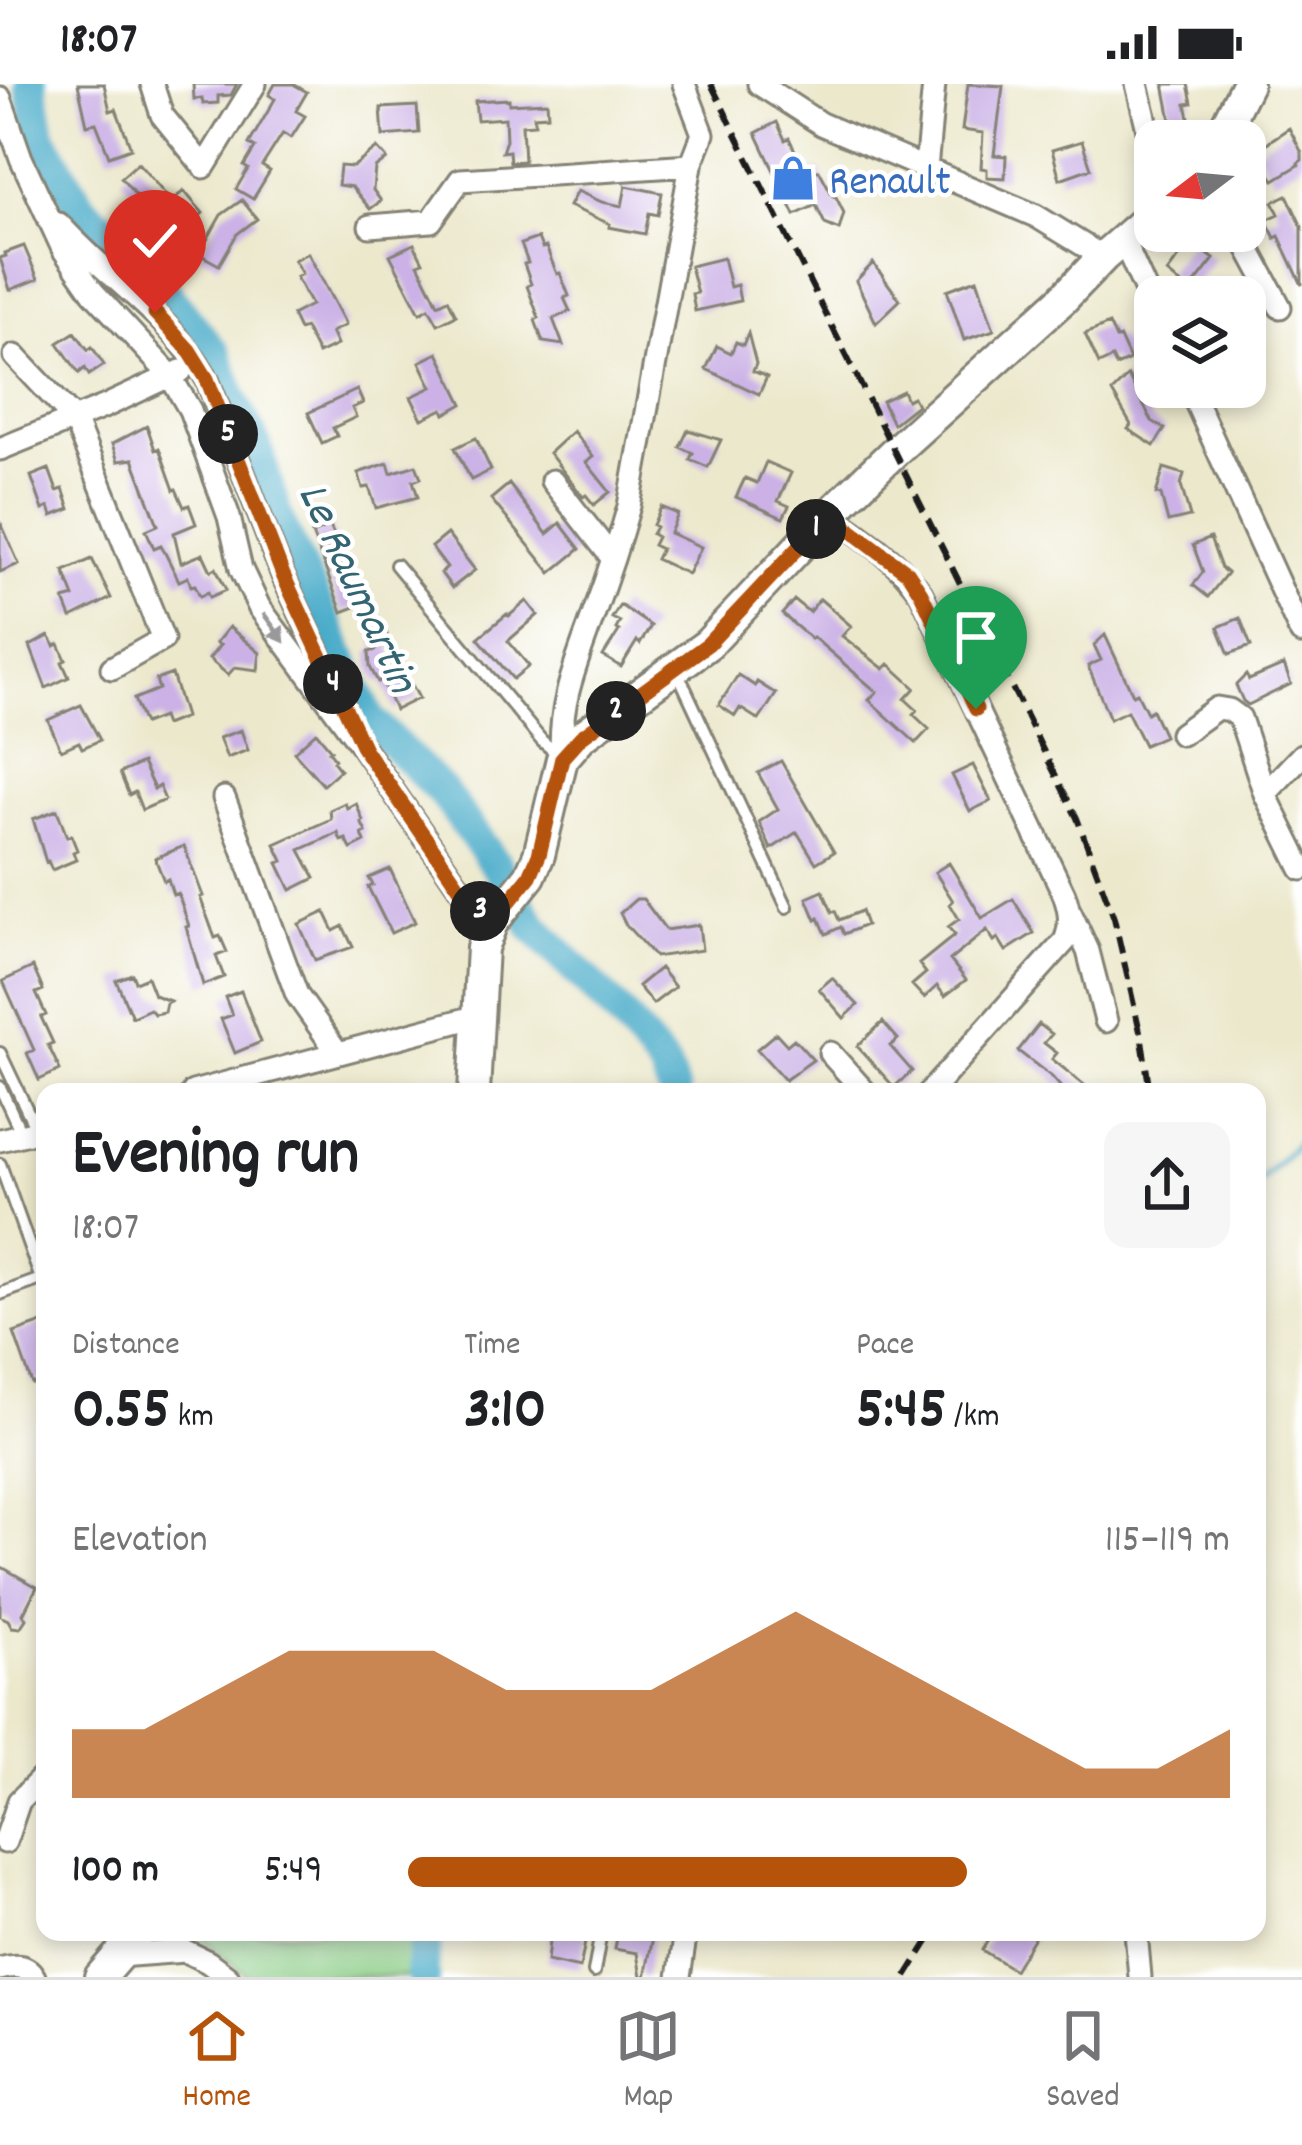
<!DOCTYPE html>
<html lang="en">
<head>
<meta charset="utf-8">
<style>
  body { margin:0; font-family:Dekko,sans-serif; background:#f6f6f6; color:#202124; height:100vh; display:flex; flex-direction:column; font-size:45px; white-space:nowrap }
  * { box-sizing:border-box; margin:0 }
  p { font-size:39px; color:#757577 }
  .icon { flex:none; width:66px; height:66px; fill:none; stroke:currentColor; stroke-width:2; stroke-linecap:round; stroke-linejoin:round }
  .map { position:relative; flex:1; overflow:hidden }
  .sheet { position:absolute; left:36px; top:999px; width:1230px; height:858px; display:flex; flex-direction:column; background:#fff; border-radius:24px; box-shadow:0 6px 18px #0003 }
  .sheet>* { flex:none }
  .needle { width:78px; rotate:254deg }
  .fabs { position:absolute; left:1134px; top:36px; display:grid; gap:24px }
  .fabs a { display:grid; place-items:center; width:132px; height:132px; border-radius:24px; background:#fff; box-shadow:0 6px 18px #0003; font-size:60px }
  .pin { position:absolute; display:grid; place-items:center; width:102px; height:102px; color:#fff; margin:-123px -51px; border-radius:50% 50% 50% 0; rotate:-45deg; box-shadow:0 0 12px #0007 }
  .pin .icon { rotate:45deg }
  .km { position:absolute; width:60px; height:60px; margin:-30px; border-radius:50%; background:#222; color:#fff; font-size:33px; line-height:60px; text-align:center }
  .round { display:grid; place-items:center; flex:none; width:126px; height:126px; border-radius:24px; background:#f6f6f6 }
  .headline { display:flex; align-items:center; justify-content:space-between; height:204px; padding:0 36px }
  h1 { font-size:66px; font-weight:700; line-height:90px }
  .figures { display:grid; grid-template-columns:repeat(3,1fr); gap:18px; height:204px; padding:12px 36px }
  .figures div { display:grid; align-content:center }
  .figures b { font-size:60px; font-weight:700 }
  .figures small { font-size:33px; font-weight:400 }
  .figures p { font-size:33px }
  .chart { height:336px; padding:24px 36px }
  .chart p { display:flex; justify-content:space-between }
  .chart svg { width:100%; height:216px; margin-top:12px; fill:#b45309; opacity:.7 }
  ul { padding:0 36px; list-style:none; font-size:39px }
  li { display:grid; grid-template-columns:192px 144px 1fr; align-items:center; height:90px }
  li i { height:30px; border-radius:15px; background:#b45309 }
  .status { display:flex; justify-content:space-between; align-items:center; height:84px; padding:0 60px; background:#fff; direction:ltr }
  .status svg { height:33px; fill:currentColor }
  .tabs { display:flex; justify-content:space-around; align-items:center; height:168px; border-top:3px solid #e0e0e0; background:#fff; font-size:33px; color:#757577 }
  .tabs a { display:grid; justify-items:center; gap:6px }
  .tabs .current { color:#b45309 }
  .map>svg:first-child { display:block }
</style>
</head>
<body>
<div class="status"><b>18:07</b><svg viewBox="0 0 49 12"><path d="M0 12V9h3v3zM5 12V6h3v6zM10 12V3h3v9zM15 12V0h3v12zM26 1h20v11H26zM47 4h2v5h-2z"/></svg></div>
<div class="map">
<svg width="1302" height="1893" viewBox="0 0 1302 1893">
  <rect width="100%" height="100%" fill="#fff"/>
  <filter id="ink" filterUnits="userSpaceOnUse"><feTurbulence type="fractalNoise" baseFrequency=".00833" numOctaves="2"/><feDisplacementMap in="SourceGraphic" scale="24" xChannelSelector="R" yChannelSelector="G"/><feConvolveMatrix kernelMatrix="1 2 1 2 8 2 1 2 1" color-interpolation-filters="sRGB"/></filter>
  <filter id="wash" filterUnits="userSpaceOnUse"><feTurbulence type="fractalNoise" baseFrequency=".004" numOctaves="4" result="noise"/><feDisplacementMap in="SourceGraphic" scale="48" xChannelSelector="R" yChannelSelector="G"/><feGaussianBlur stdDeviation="2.7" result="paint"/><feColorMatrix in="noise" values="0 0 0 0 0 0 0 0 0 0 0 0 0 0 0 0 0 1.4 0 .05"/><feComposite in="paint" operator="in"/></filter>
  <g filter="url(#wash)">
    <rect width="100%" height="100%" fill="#ece8cc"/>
    <!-- green -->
    <path fill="#8acc85" stroke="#537450" stroke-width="3" d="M194 1848H413L417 1893H248Z"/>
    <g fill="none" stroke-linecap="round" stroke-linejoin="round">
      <!-- stream -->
      <path stroke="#4aacc9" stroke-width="6" d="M1257 1101 1302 1055"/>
      <!-- river -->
      <path stroke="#4aacc9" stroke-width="33" d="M31 0 40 52 81 123 136 172 216 272 233 317 256 363 277 434 370 636 444 710 495 780 533 842 625 936 665 984 674 1008
        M424 1893 422 1885 426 1848"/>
    </g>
    <g id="blocks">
      <!-- building -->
      <path fill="#cbb1e6" d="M78 0H104L110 27 116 25 131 64 109 72 96 39 87 41Z
        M193 0H237L231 11 218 12V19L203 20 202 14 194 15Z
        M275 0H293L307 8 296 27 305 32 291 54 283 49 262 82 270 87 253 115 236 105 248 85 244 82 255 64 249 60 275 15 269 11Z
        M968 0 1003 2 994 71 1006 72 1005 94 987 93V85L981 84 983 49 962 46Z
        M1164 0H1188L1192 19 1186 20 1191 43 1173 46Z
        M509 15V20L547 18 548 31 534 32 535 40 522 41 524 77 510 78 509 67 502 68 506 56 505 34 477 36 475 17Z
        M417 22 419 49 383 52 381 24Z
        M777 38 785 56 789 54 807 92 819 86 833 112 836 113 844 129 839 146 825 140 816 121 795 131 756 49Z
        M1289 44 1302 69V76L1298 79 1299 81 1274 96 1255 67Z
        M1082 57 1091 84 1060 95 1052 66Z
        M377 64 387 75 375 84 373 106 381 117 370 125 352 103 338 101 340 82 353 83Z
        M138 79 171 117 184 107 203 129 181 149 160 127 155 131 149 127 121 94Z
        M626 102 662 109 658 131 649 129 645 150 609 143 610 140 569 122 577 107 602 118 622 122Z
        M1287 111 1302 143V201L1279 152 1275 154 1266 136 1279 130 1273 118Z
        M242 116 257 135 237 150 219 181 199 170 221 131Z
        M538 154 542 164 546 163 557 190 560 189 569 212 564 214 570 227 553 235 563 261 543 258 535 236 539 234 527 202 531 200 524 180 528 179 521 160Z
        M1191 157 1214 175 1189 207 1167 189Z
        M414 160 423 178 418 180 438 220 448 215 456 231 438 240 429 224 420 229 390 171Z
        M24 162 38 195 10 206 0 174 6 172 5 169Z
        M308 169 346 241 331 248 337 261 318 270 305 244 299 246 292 231 311 221 296 193 302 190 294 176Z
        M723 174 730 203 737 201 740 217 695 227 692 210 697 209 690 182Z
        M873 179 900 216 876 239 856 197Z
        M977 195 994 246 964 256 947 206Z
        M1109 240 1116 255 1120 254 1130 276 1116 282 1112 274 1099 280 1085 250Z
        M75 248 88 266 92 263 104 281 89 291 85 284 79 289 58 259Z
        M748 249 756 280 753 287 767 293 759 310 706 285 717 262 731 269 736 258 743 261Z
        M438 269 463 320 445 330 443 325 422 335 411 313 432 303 420 278Z
        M1128 292 1152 337 1165 345 1154 362 1128 345 1131 341 1112 308Z
        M357 306 363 319 352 324 356 333 333 344 337 352 322 359 308 329Z
        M903 307 907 316 913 313 917 321 893 340 882 317Z
        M147 342 155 366 159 364 174 406 176 405 184 423 189 421 196 440 174 449 181 479 203 470 211 487 216 484 226 506 210 513 208 508 200 512 195 501 191 502 188 493 179 497 161 461 154 464 146 446 158 441 133 375 118 377 112 360Z
        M688 346 721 356 708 383 690 375 693 369 680 363Z
        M573 347 593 373 586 378 610 408 594 421 586 411 583 413 549 369Z
        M476 354 491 386 471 396 455 364Z
        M766 378 791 389 778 417 789 422 783 434 736 413 745 394 757 399Z
        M388 379 391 389 416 381 421 394 413 397 418 413 376 424 369 403 363 404 358 389Z
        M1164 384 1184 390 1181 401 1190 433 1168 438 1161 411 1156 410Z
        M49 385 57 407 63 405 70 425 52 432 49 423 43 426 31 392Z
        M509 400 547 450 560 439 580 465 551 489 491 415Z
        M661 423 678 430 670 449 701 463 688 490 656 475 661 465 653 461 657 453 652 450 656 443 653 441Z
        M0 437 19 480 0 488Z
        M330 442 341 468 337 470 358 522 342 528 312 450Z
        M447 450 475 486 452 504 441 489 447 484 431 463Z
        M1210 454 1221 484 1227 489 1208 513 1193 501 1203 488 1193 461Z
        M92 475 111 514 71 534 64 516 74 513 64 487Z
        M820 515 851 542 842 552 884 585 889 580 915 604 905 615 917 626 913 630 929 645 916 659 869 616 877 608 813 553 811 555 782 530 794 516 809 528Z
        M527 517 538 531 508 557 529 582 513 595 478 554 507 530 509 532Z
        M620 521 651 542 640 560 637 557 621 583 603 572 619 547 616 545 620 538 612 534Z
        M1240 534 1251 562 1229 570 1218 543Z
        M229 543 260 569 258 586 235 583 228 591 209 575 220 561 216 559Z
        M385 543 393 574 407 603 412 601 419 614 395 626 382 597 378 598 370 583 369 568 376 566 372 546Z
        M1105 551 1133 611 1137 609 1147 629 1152 626 1164 652 1144 661 1127 627 1110 635 1088 582 1101 576 1094 561Z
        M49 552 55 562 59 560 66 576 62 578 69 593 46 604 30 562Z
        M1284 581 1291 600 1248 621 1243 617 1236 601 1246 591 1249 596Z
        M172 590 185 633 165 641 162 633 144 640 134 615 159 605 156 596Z
        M738 591 755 602 757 598 776 610 759 636 740 624 735 632 719 621Z
        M81 621 100 656 82 664 79 658 61 666 48 636Z
        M241 646 248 666 227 674 219 654Z
        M316 648 331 666 329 667 335 675 333 677 340 686 323 701 294 668Z
        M781 677 834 768 816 779 797 748 771 765 759 738 778 725 758 689Z
        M142 679 154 705 159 702 165 716 142 726 135 708 129 711 120 689Z
        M973 681 991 717 970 727 952 691Z
        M345 719 347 724 356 719 363 737 361 738 366 748 362 750 365 758 351 765 346 755 341 757 338 749 300 766 315 794 291 806 278 779 283 777 275 760 331 735 330 726Z
        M57 726 67 753 71 751 77 766 73 768 76 776 52 786 48 777 46 778 33 735Z
        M184 762 203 812 200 813 215 854 220 852 227 868 216 872 224 893 203 901 186 843 189 842 178 809 173 811 168 795 164 797 155 774Z
        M949 779 982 834 1013 815 1034 849 1006 867 998 854 994 857 987 846 950 876 966 896 945 912 937 902 924 914 912 901 926 889 919 880 955 851 948 843 959 835 950 820 953 817 935 788Z
        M390 785 415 838 391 849 368 803 373 801 369 794Z
        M823 807 832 828 835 827 839 836 861 827 866 841 844 850 841 843 826 850 819 834 816 836 807 814Z
        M636 815H643L666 846 699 841 702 866 655 873 626 841 620 829Z
        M325 828 334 847 343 842 353 863 315 876 299 840Z
        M33 883 43 906 36 909 46 931 41 933 53 959 48 961 60 986 39 996 27 969 34 966 3 897Z
        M660 884 675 903 653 920 638 902Z
        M132 890 135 898 147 893 154 911 170 917 166 919 164 928 154 930 150 925 132 933 116 896Z
        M832 894 858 921 844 934 819 905Z
        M241 907 261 958 235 969 221 935 232 931 225 913Z
        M883 938 898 955 890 962 912 987 894 1003 857 962Z
        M1039 940 1052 950 1044 959 1057 969 1052 975 1093 1008H1065L1052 993 1018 967Z
        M776 949 787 961 794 955 813 976 785 996 757 965Z
        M45 1238V1295L32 1300 14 1249Z
        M0 1482 37 1503 23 1530 26 1535 20 1544 12 1543 8 1536 0 1532Z
        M550 1848H587L580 1884 547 1877Z
        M618 1848H654L645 1893H641L637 1869 615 1865Z
        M993 1848H1037L1014 1886 982 1866Z"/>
    </g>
  </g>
  <g filter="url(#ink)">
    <use href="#blocks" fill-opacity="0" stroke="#848274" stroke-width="3"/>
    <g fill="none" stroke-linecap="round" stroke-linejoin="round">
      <!-- lane casing -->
      <g stroke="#848274" stroke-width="16">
        <path id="lane" d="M396 481 542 657 560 672
          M677 587 787 823
          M0 969 37 1047
          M0 1003 22 1051
          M0 1080 41 1195 0 1210
          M594 1888 601 1848"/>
      </g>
      <!-- street casing -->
      <g stroke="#848274" stroke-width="27">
        <path id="street" d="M152 0 162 31 204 83 255 0
          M759 0 821 40 1036 132 1103 173
          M1137 0 1155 75
          M0 14 21 74 63 165 93 208 169 290 190 326 229 433 241 485 259 523 364 665 464 810 492 839
          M926 85 934 0
          M59 140C107 194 171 232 207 295L283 492 343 621
          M370 142 431 137 460 96 691 81
          M1239 147 1280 223
          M1123 156 1155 227
          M15 272 74 335 163 555 112 584
          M1189 303 1301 549
          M0 365 106 322 181 287
          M552 397 613 475
          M830 430C863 453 897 475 921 509L1064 810C1070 827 1072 840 1065 857L930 1008
          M1181 650 1217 624 1229 626 1240 634 1265 710
          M1302 671 1265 710 1302 785
          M562 675C557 623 577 577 594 529 607 494 619 458 629 422L691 81 703 50 684 0
          M224 714 297 911 338 969
          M1070 828 1088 867 1106 937
          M830 969 865 1008
          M193 1008 478 932
          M0 1056 45 1045
          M5 1758 19 1717 45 1691
          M1136 1848 1140 1893
          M118 1872 185 1867 208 1878 228 1893
          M0 1885C13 1881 27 1880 34 1893
          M679 1893 686 1848"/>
      </g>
      <!-- secondary casing -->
      <g stroke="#848274" stroke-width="36">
        <path id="secondary" d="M1218 57 1247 0
          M474 1008 482 864 492 839 530 792 539 771 562 675 581 653 708 560 830 430 894 368 1062 216 1103 173 1155 128
          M100 1893 139 1848"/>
      </g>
      <!-- lane -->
      <use href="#lane" stroke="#fff" stroke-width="10"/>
      <!-- street -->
      <use href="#street" stroke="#fff" stroke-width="21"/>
      <!-- secondary -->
      <use href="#secondary" stroke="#fff" stroke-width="30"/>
      <!-- rail -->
      <path stroke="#1c1c1c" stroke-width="6" stroke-dasharray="18 9" stroke-linecap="butt" d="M711 0 1077 734 1114 834 1142 956 1150 1008
        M906 1893 934 1848"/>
    </g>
    <!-- one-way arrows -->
    <defs><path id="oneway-solid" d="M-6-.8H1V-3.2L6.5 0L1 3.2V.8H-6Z" transform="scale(3)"/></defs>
    <use fill="#999" href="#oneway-solid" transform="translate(274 544) rotate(54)"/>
  </g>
  <g fill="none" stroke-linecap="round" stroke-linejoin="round" filter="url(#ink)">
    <!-- route casing -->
    <g stroke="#fff" stroke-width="24">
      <path id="route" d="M155 229 189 266 207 295 283 491 364 665 464 810 492 839 530 792 539 771 562 674 581 653 708 560 830 430 908 489 921 509 976 625"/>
    </g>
    <!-- route -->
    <use href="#route" stroke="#b45309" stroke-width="15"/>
  </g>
  <!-- icons -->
  <defs>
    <g id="shop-bare" transform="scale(3.6)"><path d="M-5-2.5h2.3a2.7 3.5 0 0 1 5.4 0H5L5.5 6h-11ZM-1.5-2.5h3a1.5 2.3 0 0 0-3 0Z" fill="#3f7fe0" stroke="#fff" stroke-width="2.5" paint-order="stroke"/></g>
  </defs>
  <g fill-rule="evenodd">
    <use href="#shop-bare" x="793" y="94"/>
  </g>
  <g text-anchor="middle" stroke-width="9" stroke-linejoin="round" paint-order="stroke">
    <!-- shop labels -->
    <g font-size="42" fill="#366cbe" stroke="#fff" text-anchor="start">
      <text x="829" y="109">Renault</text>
    </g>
    <!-- water labels -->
    <g font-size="45" font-style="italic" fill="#336472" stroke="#fff">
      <text transform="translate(361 502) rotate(65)" y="16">Le Raumartin</text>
    </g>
  </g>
</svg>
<div class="fabs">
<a><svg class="needle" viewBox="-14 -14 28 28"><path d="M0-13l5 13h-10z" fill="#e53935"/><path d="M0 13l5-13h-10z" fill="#757577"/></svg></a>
<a><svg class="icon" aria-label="layers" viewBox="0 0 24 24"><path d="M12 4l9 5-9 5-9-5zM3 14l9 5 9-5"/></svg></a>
</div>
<div class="pin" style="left:976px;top:625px;background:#1e9e55"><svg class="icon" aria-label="arrive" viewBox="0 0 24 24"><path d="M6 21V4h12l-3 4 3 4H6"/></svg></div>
<div class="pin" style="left:155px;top:229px;background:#d93025"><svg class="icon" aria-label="check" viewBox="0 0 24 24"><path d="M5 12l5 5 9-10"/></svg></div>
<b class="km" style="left:816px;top:445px">1</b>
<b class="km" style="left:616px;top:627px">2</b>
<b class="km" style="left:480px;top:827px">3</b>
<b class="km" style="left:333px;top:600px">4</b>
<b class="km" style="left:228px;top:350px">5</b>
<section class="sheet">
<div class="headline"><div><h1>Evening run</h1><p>18:07</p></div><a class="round"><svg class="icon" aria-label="share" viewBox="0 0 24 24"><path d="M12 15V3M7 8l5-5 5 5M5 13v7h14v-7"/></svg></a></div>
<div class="figures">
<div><p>Distance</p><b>0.55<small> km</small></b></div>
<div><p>Time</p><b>3:10</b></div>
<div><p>Pace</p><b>5:45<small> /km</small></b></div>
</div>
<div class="chart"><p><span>Elevation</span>115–119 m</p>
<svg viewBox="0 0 160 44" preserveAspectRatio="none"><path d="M0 44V30L10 30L20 22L30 14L40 14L50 14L60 22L70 22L80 22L90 14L100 6L110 14L120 22L130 30L140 38L150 38L160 30V44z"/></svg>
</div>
<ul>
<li><b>100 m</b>5:49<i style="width:68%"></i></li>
</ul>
</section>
</div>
<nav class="tabs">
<a class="current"><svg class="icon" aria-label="home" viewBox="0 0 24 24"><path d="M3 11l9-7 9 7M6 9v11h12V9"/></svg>Home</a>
<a><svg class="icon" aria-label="map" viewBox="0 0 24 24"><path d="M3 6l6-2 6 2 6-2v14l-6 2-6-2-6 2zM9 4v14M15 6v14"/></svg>Map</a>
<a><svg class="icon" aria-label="saved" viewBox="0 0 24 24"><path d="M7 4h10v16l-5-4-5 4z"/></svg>Saved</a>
</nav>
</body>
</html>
